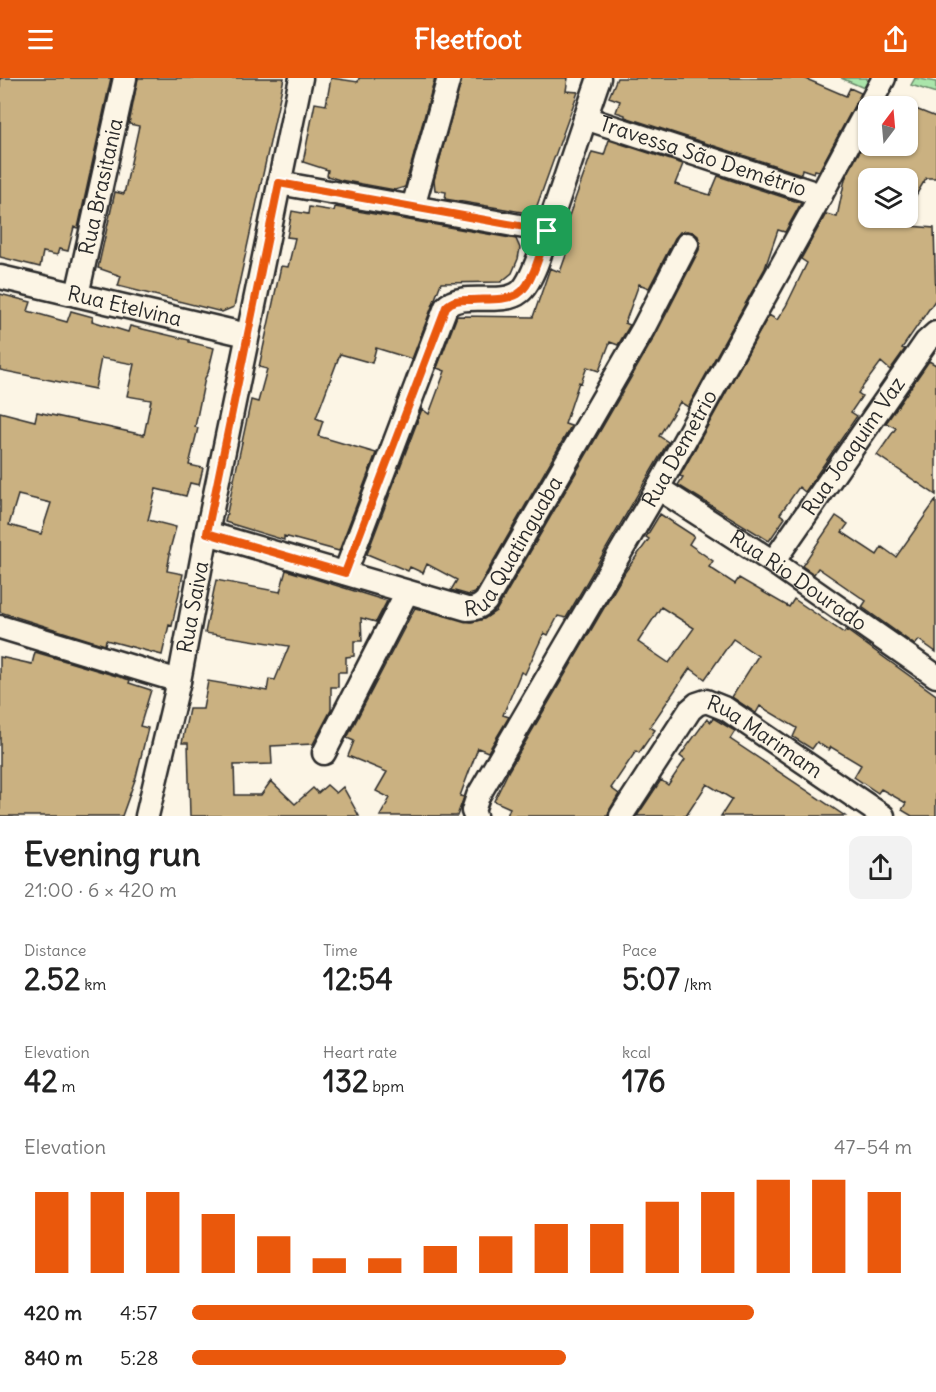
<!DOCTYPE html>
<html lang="en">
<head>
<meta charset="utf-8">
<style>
  body { margin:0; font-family:Delius,sans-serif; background:#f2f2f2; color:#222; height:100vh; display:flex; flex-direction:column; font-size:22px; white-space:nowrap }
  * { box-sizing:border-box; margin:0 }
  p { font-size:20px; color:#767676 }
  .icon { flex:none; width:33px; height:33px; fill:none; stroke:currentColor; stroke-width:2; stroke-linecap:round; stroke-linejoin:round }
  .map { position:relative; height:738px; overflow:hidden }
  .side { display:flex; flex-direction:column; background:#fff; flex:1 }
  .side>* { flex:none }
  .needle { width:39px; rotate:16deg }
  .buttons { position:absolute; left:858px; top:18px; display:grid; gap:12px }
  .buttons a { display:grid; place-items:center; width:60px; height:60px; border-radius:12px; background:#fff; box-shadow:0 2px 4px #0004; font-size:30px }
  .pin { position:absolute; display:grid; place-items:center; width:51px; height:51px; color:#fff; margin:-26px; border-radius:12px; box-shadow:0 3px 9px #0006 }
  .round { display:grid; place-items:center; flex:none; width:63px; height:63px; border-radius:12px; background:#f2f2f2 }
  .overview { display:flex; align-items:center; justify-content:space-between; height:102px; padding:0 24px }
  h1 { font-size:33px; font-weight:800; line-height:45px }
  .metrics { display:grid; grid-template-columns:repeat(3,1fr); gap:9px; height:102px; padding:6px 24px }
  .metrics div { display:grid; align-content:center }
  .metrics b { font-size:30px; font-weight:800 }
  .metrics small { font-size:16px; font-weight:400 }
  .metrics p { font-size:16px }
  .chart { height:168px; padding:12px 24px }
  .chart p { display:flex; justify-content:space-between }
  .chart svg { width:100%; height:108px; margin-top:6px; stroke:#ea580c; stroke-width:6 }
  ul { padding:0 24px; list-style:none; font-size:20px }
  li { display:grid; grid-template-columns:96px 72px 1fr; align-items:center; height:45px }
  li i { height:15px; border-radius:8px; background:#ea580c }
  header { display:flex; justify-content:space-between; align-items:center; height:78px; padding:0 24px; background:#ea580c; color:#fff; font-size:27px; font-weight:800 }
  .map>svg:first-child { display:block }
</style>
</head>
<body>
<header><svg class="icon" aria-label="menu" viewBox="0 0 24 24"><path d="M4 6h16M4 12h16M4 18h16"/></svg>Fleetfoot<svg class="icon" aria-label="share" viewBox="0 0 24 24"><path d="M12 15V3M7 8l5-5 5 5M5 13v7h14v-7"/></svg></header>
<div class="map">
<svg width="936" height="738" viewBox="0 0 936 738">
  <rect width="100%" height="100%" fill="#fcf5e5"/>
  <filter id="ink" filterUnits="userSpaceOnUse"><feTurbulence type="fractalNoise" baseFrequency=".0167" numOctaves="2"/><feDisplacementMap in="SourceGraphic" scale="12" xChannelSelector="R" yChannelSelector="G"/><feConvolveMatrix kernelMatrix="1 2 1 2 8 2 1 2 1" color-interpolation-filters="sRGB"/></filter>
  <g filter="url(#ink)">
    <!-- green -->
    <path fill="#aae5aa" stroke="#6a886a" stroke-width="1.5" d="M841 0H867V4L864 10Z
      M915 0 936 4V15L911 7Z"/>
    <!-- building -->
    <path fill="#cab181" stroke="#2b2b2b" stroke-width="1.5" fill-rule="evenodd" d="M0 0H111L78 150 74 149 68 173 59 171 57 177 43 174 40 189 0 179Z
      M138 0H284L234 229 222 234 118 208 121 198 98 190 115 114 124 116 139 48 129 46Z
      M331 0 358 4 359 0H435L405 109 395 112 340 102 327 98 328 92 303 84 315 25 326 27Z
      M462 0H568L566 13 578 14 534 136 445 121 446 114 435 112 434 102Z
      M617 0H804L846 18 850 10 861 15 819 93 815 92 814 95 802 91 801 96 625 39V37L616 34 620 23 609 19Z
      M908 28 936 39V100H926L908 131V100H868V140H914L910 148 934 150 936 221 902 270 905 271 890 292 881 284 858 315 862 318 851 334 857 338 805 414 799 409 780 436 785 440 769 463 678 407 683 399 680 398 769 237 777 242 786 228 807 185 801 181 826 136 837 139 845 101 862 69 872 72 874 68H908Z
      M609 62 683 86 675 106 710 117 718 98 801 125 785 154 778 152 765 190 688 329 680 324 659 358 668 364 566 540 558 538 548 557 544 555 525 596 521 594 503 637 509 639 488 674 478 670 460 718 464 719 457 738H380L390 720 376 713 387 694 348 678 354 663 347 660 411 537 415 530 471 544 484 541 496 533 655 258 699 172 700 165 698 158 693 154 687 153 680 154 675 160 649 210 639 206 625 245 630 247 618 267 610 264 599 293 587 289 581 305 579 304 565 346 571 348 475 515 469 517 451 512 457 502 427 486 423 495 410 489 408 493 367 476 422 331 429 336 445 293 437 290 457 238 533 239 550 190 560 194 571 163 561 160 592 74 604 77Z
      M309 129 334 133 335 129 516 161 520 170 518 181 512 195 501 204 441 205 412 281 376 270 372 285 340 276 316 340 323 343 318 358 376 375 339 473 284 458V462L225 444 251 322 258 324 267 291 259 289 281 188 288 189 295 160 287 159 292 133 308 136Z
      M0 216 31 224 28 233 67 244 71 233 93 239 92 243 128 254 130 248 189 262V264L214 270 208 295 205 300 195 349 198 350 189 387 203 390 199 407 190 405 186 418 156 411 148 442 176 449 169 475 170 476 167 493 183 496 172 548 169 547 162 577 106 562 105 567 0 534V334L35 343 37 334 144 357 151 322 127 318 134 286 101 280 95 311 0 292ZM18 417 51 425 41 456 9 447Z
      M929 283 936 287V417L877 377 896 350 886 345Z
      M936 422V574L919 562 915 567 862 529 866 523 818 490 814 496 802 488 836 438 848 446 842 454 877 477 882 469 896 479Z
      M660 436 694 458 689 466 713 483 709 489 735 506 739 500 789 529 794 521 844 555 846 552 936 617V738H912L902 732 906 725 881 711 878 715 854 699 861 687 831 669 829 672 817 664 812 671 793 659 797 650 760 628 756 635 732 619 758 578 733 561 705 601 690 590 650 649 655 652 639 675 636 673 611 710 619 716 610 731 608 738H507L510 730 494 723 509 692 625 494 649 461 646 459ZM661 529 694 550 669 585 638 564Z
      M286 492 387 523 376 544 361 540 362 563H354V578L346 579V594H338V609H331V632L313 666 271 668 272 686 234 687 235 717H261L271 703 295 726 313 710 318 715 327 707 336 715 343 709 359 738H190L188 665H182L189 631H203L208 603 267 613 269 601 275 602 289 568 205 555 216 502 280 514Z
      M35 574 130 602 129 605 151 612 140 648 148 650 136 699 122 738H0V579L32 586Z
      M713 640 735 653 730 661 845 738H721L732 721 707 706 686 738H637L661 702 668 707 685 682 680 678 707 641 711 644Z"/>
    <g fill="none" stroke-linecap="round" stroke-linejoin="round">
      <!-- street casing -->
      <g stroke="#2b2b2b" stroke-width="27">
        <g id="street">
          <path id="s1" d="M585 40 821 117"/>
          <path d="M279 105 547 153"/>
          <path d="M413 129 449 0"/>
          <path id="s2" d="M0 199 247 257"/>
          <path id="s3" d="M77 217 125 0"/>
          <path id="s4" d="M658 410 773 484 936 598"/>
          <path id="s5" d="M207 455 467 531C476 531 480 529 486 523L643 251 687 166"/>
          <path id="s6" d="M773 484 926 264 936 255"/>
          <path d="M345 495 446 229C462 212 502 229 520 214 535 202 548 150 555 130 570 87 584 43 599 0"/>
          <path d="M0 549 179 603"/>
          <path d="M324 675 407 514"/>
          <path id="s7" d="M147 738 179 603 207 455 301 0"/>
          <path id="s8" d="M475 738 473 733 478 718 658 410 821 117 884 0"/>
          <path id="s9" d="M621 738 690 632 697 626 706 623 726 631 883 738"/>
        </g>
      </g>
      <!-- street -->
      <use href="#street" stroke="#fcf5e5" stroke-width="22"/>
    </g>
  </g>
  <g fill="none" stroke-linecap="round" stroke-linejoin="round" filter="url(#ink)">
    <!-- route casing -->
    <g stroke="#fff" stroke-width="12">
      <path id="route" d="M279 105 547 153C542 169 533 207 518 216 506 223 485 221 472 222 462 222 453 221 446 229L345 495 207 455Z"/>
    </g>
    <!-- route -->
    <use href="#route" stroke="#ea580c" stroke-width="8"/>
  </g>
  <g text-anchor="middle" stroke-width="5" stroke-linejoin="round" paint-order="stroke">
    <!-- street labels -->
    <g font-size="21" fill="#2b2b2b" stroke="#fcf5e5">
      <text dy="7" stroke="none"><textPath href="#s1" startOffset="124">Travessa São Demétrio</textPath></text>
      <text dy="7" stroke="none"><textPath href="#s3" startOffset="111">Rua Brasitania</textPath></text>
      <text dy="7" stroke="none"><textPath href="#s2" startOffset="128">Rua Etelvina</textPath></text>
      <text dy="7" stroke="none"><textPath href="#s6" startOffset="141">Rua Joaquim Vaz</textPath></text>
      <text dy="7" stroke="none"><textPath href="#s8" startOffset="423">Rua Demetrio</textPath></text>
      <text dy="7" stroke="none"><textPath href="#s5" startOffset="351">Rua Quatinguaba</textPath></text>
      <text dy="7" stroke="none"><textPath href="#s4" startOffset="168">Rua Rio Dourado</textPath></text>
      <text dy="7" stroke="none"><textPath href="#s7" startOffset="214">Rua Saiva</textPath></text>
      <text dy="7" stroke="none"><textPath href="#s9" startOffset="214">Rua Marimam</textPath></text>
    </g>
  </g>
</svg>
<div class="buttons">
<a><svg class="needle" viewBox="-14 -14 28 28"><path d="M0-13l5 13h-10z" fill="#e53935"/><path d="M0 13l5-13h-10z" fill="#767676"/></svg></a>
<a><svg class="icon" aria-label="layers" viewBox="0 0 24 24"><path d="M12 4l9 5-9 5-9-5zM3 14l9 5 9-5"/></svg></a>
</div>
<div class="pin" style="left:547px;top:153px;background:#1e9e55"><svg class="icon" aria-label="arrive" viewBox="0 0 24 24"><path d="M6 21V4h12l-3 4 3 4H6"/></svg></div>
</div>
<section class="side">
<div class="overview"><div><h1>Evening run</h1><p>21:00 · 6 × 420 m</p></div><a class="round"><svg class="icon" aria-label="share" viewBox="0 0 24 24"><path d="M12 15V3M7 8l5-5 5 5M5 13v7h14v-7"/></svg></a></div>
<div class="metrics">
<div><p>Distance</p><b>2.52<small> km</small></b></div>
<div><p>Time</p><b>12:54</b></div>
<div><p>Pace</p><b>5:07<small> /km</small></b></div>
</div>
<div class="metrics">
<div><p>Elevation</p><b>42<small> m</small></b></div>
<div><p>Heart rate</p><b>132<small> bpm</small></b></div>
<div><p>kcal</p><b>176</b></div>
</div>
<div class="chart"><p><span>Elevation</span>47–54 m</p>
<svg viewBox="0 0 160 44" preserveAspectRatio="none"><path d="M5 44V11M15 44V11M25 44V11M35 44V20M45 44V29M55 44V38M65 44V38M75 44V33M85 44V29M95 44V24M105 44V24M115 44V15M125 44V11M135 44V6M145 44V6M155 44V11"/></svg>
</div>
<ul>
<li><b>420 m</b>4:57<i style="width:78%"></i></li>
<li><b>840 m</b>5:28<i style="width:52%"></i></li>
</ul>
</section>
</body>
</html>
